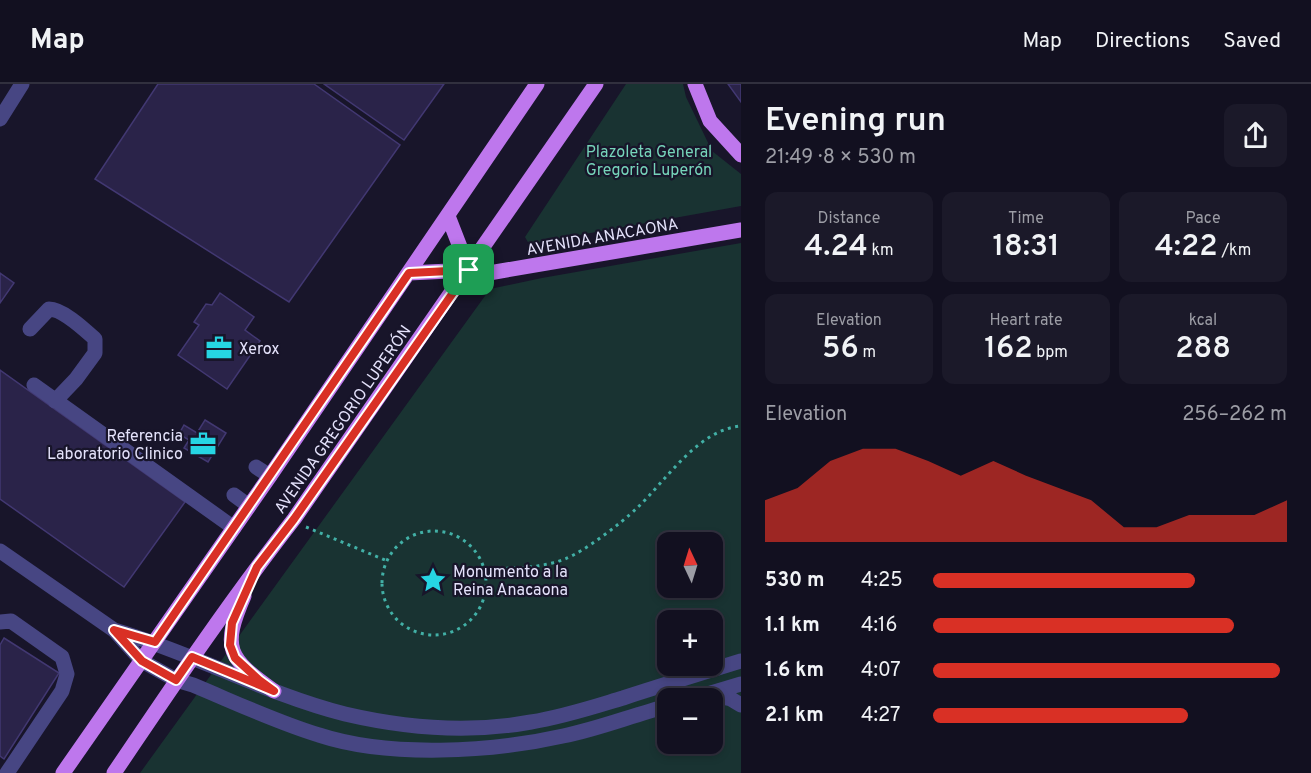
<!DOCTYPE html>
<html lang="en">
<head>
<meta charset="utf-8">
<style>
  body { margin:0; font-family:Overpass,sans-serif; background:#1b1929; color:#f1f3f6; height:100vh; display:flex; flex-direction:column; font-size:22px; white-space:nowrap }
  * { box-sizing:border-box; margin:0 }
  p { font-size:20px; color:#9c9da5 }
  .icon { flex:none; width:33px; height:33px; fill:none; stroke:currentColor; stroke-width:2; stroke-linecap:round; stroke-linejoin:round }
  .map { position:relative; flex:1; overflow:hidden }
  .drawer { display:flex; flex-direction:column; background:#121020; width:570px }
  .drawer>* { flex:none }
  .needle { width:39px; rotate:356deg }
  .tools { position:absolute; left:657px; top:448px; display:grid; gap:12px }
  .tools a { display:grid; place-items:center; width:66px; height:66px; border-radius:12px; background:#121020; box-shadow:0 3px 9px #0003,0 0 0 2px #31303e; font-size:30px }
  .pin { position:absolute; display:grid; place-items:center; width:51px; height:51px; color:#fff; margin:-26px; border-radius:12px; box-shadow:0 3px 9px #0006 }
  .round { display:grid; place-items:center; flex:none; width:63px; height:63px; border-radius:12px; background:#1b1929 }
  .headline { display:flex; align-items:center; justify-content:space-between; height:102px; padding:0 24px }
  h1 { font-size:33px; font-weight:600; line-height:45px }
  .metrics { display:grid; grid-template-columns:repeat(3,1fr); gap:9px; height:102px; padding:6px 24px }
  .metrics div { display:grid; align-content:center; border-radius:12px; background:#1b1929; text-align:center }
  .metrics b { font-size:30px; font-weight:600 }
  .metrics small { font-size:16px; font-weight:400 }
  .metrics p { font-size:16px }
  .chart { height:168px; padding:12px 24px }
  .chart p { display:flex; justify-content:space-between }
  .chart svg { width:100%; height:108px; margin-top:6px; fill:#d93025; opacity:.7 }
  ul { padding:0 24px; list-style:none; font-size:20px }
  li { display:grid; grid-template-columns:96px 72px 1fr; align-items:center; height:45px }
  li i { height:15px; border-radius:8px; background:#d93025 }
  header { display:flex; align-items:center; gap:36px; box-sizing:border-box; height:84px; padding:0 30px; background:#121020; border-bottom:2px solid #31303e }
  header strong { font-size:28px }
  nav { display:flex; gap:33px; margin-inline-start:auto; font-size:21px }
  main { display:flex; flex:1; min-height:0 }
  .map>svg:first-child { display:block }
</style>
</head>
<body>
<header>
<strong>Map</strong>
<nav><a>Map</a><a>Directions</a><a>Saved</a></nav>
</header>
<main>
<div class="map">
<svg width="741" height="689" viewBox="0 0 741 689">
  <rect width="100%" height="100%" fill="#18152a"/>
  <!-- green -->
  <path fill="#193332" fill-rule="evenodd" d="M626 0H683L686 13 712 67 741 90V122L529 160 525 153Z
    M741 159V689H140L490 205 542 194ZM668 459H712V504H668ZM668 537H712V582H668ZM668 615H712V660H668Z"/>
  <!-- building -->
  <path fill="#2a2349" stroke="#423872" stroke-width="1.5" d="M158 0H314L400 61 289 218 95 95Z
    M324 0H444L404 56Z
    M728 0H741V18Z
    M0 189 14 199 0 219Z
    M220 209 254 233 245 246 260 257 227 305 178 271 199 241 194 238 206 220 212 221Z
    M0 286 185 418 124 503 0 415Z
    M205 336 226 349 208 378 184 364 189 356 179 350 184 341 197 349Z
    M4 554 59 589 4 675 0 672V561Z"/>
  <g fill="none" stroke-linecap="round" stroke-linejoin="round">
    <!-- path -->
    <path stroke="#42b0a6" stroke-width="3" stroke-dasharray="3 4.5" stroke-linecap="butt" d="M306 443 385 476
      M382 499a52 52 0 1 1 104 0a52 52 0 1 1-104 0Z
      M484 485C511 484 539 485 565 475 585 467 620 440 636 425 666 397 697 346 741 342"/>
    <!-- minor -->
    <path stroke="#474683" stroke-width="15" d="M0 35 22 0
      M30 245 49 225C63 225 85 246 95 255V269L76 295 55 317
      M34 301 234 444
      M256 383 270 392
      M234 411 249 422
      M0 467 114 546 142 577 176 596 193 601C234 618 276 638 319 651 389 674 492 668 563 652 598 645 633 631 668 622
      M0 538 11 537 62 573 67 590 62 607 7 689
      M114 546C193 569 266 610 345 630 405 644 471 649 531 638 563 633 593 623 623 614 663 601 702 589 741 577
      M709 610 731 615 741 621
      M691 615 741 600"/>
    <!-- major -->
    <path stroke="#be77ed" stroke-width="15" d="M695 0 710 37 741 71
      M448 132 469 186
      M409 189 469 186 489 189 741 146
      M244 512C221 565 228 574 274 607
      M63 689 270 392 537 0
      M114 689C172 603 230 517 294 435L596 0"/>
  </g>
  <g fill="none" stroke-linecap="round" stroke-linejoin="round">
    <!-- route casing -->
    <g stroke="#fff" stroke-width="12">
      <path id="route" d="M469 186 294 435 257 483 232 539 230 561 235 574 259 596 274 607 192 573 176 596 142 577 114 546 155 558 409 189Z"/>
    </g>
    <!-- route -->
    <use href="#route" stroke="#d93025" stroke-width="8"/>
  </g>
  <!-- icons -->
  <defs>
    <g id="office-bare" transform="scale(2.07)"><path d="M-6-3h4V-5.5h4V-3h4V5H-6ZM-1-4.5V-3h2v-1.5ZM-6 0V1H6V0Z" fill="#26d5e3" stroke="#18152a" stroke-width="2.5" paint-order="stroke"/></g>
    <g id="sight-bare" transform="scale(2.07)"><path d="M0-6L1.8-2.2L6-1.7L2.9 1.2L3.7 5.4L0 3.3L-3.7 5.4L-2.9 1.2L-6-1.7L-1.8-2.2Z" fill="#26d5e3" stroke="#18152a" stroke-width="2.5" paint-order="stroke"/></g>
  </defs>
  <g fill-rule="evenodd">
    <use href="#office-bare" x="219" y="264"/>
    <use href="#office-bare" x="203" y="360"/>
    <use href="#sight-bare" x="433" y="496"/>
  </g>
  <g text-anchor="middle" stroke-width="4.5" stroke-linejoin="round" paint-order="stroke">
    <!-- park labels -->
    <g font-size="16" fill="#76d4ba" stroke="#18152a">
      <text x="649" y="73">Plazoleta General<tspan x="649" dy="18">Gregorio Luperón</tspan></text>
    </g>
    <!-- street labels -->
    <g font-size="16" fill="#e4e2fb" stroke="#18152a">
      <text transform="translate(602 152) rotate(-10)" y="6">AVENIDA ANACAONA</text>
      <text transform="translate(342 335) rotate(-55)" y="6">AVENIDA GREGORIO LUPERÓN</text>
    </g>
    <!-- poi labels -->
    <g font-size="16" fill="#e4e2fb" stroke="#18152a" text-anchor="start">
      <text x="239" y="270">Xerox</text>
      <text x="183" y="357" text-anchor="end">Referencia<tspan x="183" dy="18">Laboratorio Clinico</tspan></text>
      <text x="453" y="493">Monumento a la<tspan x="453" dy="18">Reina Anacaona</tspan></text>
    </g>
  </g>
</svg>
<div class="tools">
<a><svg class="needle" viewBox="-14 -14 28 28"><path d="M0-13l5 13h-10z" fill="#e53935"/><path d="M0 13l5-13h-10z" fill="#9c9da5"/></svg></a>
<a>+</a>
<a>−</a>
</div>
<div class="pin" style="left:469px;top:186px;background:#1e9e55"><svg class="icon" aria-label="arrive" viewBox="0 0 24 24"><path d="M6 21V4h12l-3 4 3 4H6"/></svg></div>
</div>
<section class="drawer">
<div class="headline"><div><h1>Evening run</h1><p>21:49 · 8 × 530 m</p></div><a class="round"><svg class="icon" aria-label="share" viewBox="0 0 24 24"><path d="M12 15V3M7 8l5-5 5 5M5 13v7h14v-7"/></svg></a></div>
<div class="metrics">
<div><p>Distance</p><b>4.24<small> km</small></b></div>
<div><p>Time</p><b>18:31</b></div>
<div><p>Pace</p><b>4:22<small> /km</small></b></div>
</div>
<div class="metrics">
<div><p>Elevation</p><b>56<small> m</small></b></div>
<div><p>Heart rate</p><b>162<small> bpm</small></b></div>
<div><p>kcal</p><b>288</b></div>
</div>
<div class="chart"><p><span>Elevation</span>256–262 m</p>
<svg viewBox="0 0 160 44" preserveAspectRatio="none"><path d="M0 44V27L10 22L20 11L30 6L40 6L50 11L60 17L70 11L80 17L90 22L100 27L110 38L120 38L130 33L140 33L150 33L160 27V44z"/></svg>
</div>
<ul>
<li><b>530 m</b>4:25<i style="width:74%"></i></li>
<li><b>1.1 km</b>4:16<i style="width:85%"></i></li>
<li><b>1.6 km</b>4:07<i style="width:98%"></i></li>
<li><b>2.1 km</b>4:27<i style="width:72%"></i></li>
</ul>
</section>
</main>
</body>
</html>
